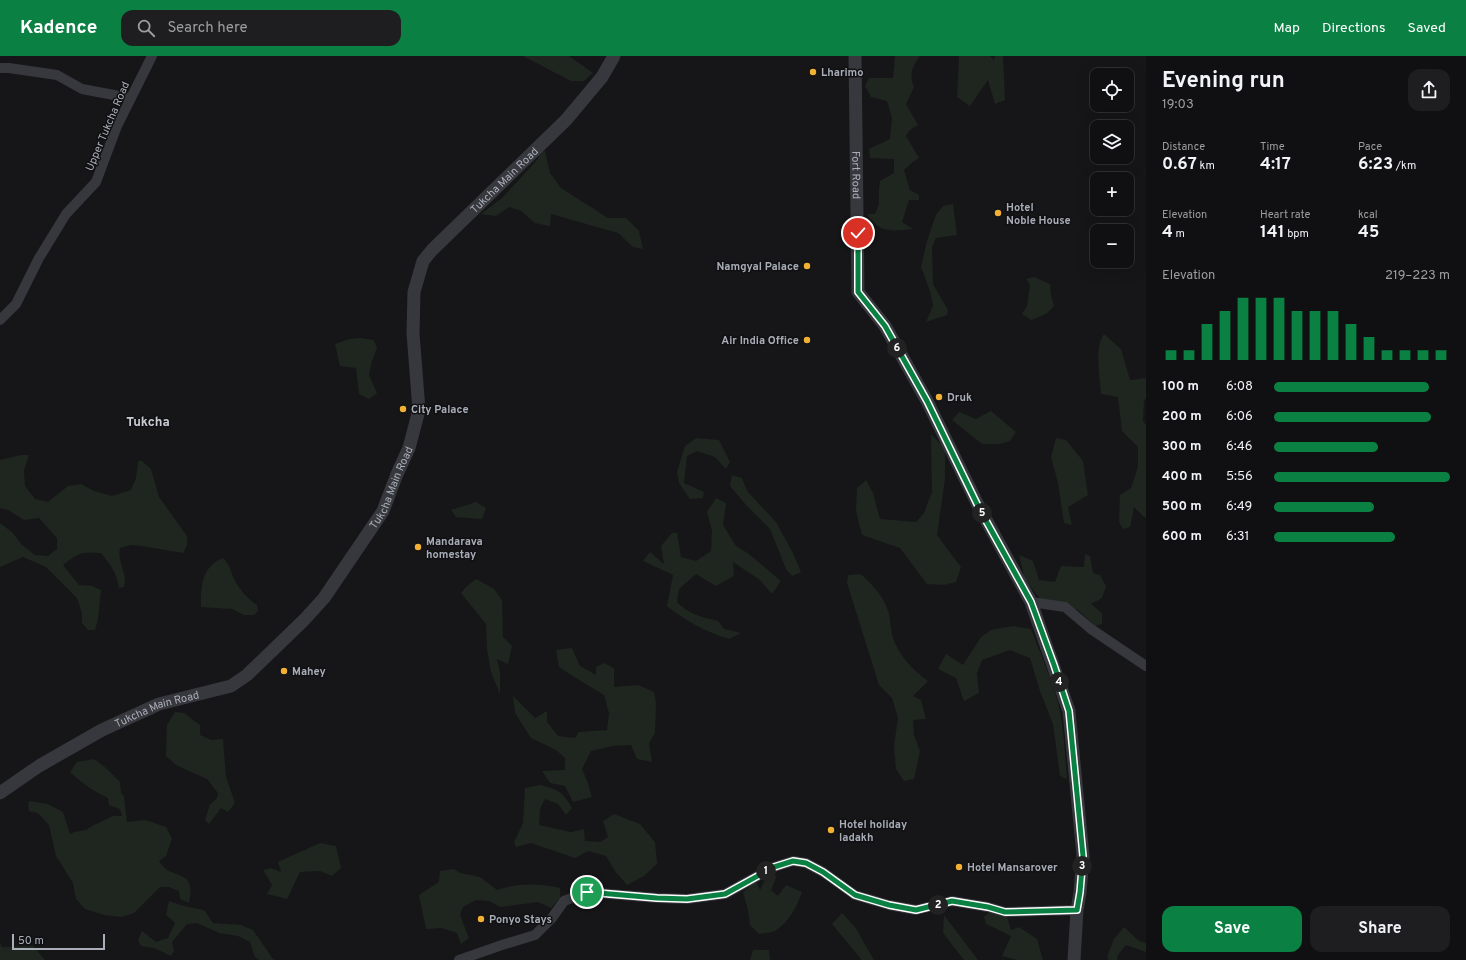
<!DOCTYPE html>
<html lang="en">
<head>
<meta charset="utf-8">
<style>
  body { margin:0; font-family:Overpass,sans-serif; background:#1e1e20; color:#f1f3f6; height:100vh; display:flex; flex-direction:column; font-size:15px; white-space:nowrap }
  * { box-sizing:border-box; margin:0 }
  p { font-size:13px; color:#9c9d9f }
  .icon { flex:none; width:22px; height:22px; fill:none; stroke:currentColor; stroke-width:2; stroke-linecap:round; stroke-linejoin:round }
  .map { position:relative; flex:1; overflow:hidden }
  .panel { display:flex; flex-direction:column; background:#101012; width:320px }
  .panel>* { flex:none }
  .buttons { position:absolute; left:1090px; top:12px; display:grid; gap:8px }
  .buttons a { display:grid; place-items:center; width:44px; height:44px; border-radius:8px; background:#101012; box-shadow:0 4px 16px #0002,0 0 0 1px #303032; font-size:20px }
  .scale { position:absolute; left:12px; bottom:10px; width:93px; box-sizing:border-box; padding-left:4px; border:2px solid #a8adb8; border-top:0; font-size:11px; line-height:14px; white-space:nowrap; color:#a8adb8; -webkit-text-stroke:3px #111113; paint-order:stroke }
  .pin { position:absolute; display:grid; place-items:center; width:34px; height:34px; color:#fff; margin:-17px; border:2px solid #fff; border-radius:50%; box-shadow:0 1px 4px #0007 }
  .km { position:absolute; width:20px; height:20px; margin:-10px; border-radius:50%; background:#222; color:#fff; font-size:11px; line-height:20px; text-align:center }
  .round { display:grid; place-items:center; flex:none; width:42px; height:42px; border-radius:12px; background:#1e1e20 }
  .headline { display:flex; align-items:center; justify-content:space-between; height:68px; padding:0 16px }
  h1 { font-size:22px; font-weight:700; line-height:30px }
  .metrics { display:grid; grid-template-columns:repeat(3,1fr); gap:6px; height:68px; padding:4px 16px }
  .metrics div { display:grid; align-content:center }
  .metrics b { font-size:17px; font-weight:700 }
  .metrics small { font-size:11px; font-weight:400 }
  .metrics p { font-size:11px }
  .chart { height:112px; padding:8px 16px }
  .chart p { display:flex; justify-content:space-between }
  .chart svg { width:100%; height:72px; margin-top:4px; stroke:#0b8043; stroke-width:6 }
  .button { display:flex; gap:8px; margin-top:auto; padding:8px 16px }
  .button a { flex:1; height:46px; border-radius:12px; background:#0b8043; color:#fff; font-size:16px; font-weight:700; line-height:46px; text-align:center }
  .button a+a { background:#1e1e20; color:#f1f3f6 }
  ul { padding:0 16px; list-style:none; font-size:13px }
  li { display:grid; grid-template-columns:64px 48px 1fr; align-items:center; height:30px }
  li i { height:10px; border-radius:5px; background:#0b8043 }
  header { display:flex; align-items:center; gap:24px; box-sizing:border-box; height:56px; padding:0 20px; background:#0b8043; color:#fff }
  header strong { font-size:19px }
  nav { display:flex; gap:22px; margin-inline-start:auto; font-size:14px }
  .search { width:280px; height:36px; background:#1e1e20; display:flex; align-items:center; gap:10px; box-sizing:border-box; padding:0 14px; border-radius:12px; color:#9c9d9f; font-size:15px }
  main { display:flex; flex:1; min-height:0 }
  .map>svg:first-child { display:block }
</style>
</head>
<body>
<header>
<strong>Kadence</strong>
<div class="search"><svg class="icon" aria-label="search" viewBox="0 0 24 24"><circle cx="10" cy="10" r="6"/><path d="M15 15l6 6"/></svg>Search here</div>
<nav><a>Map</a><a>Directions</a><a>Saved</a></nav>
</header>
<main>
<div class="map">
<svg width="1146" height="904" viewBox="0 0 1146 904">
  <rect width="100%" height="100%" fill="#161618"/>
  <!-- green -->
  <path fill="#1e261f" d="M523 0H569L593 17 584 25H571Z
    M895 0H920C912 11 909 18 914 31L906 48 918 69 910 74 906 80 919 102 913 106 904 114 910 134 919 139V144H909L902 166 913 173C892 175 880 178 867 158H875L879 148V133L880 125 894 117V103L870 102 869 93 890 83 892 62 887 45 871 41 865 30 869 22H893Z
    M959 0H990L994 4 995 0H1003L1005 44 995 48 988 24 970 50 957 41Z
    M545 95 550 117 561 132 608 162H626L639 175 643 193 633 191 618 177 551 158 550 170 535 167 521 155 509 151 496 160 481 158 502 142 538 103 540 96Z
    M953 148 957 179 936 182 932 191 933 228 948 254 947 259 926 266 933 250 930 235 921 211 927 185 936 159 943 150Z
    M1034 221 1050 228 1051 239 1054 250 1046 258 1031 264 1022 258 1027 250 1030 229 1026 223Z
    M1104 278 1121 293 1130 324 1146 322V343L1144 344 1143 365 1146 369V460L1145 462 1134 451 1130 471 1123 473 1119 466 1120 439 1131 432 1138 411V391L1122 375 1118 341 1101 338C1100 321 1094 292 1104 278Z
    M361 282 374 284 377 292 372 305 369 319 377 337 369 343 359 338 356 312 340 310 335 288 349 283Z
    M991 355 1016 376 1010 385 1000 388H982L952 364 959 356 976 363Z
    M931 378 945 393V423L937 479 961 511 956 526 944 529 927 528 900 492 862 479 856 455 857 432 866 424 873 437 880 463 916 466 924 457 932 436Z
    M696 382 719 384 730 406 726 413 715 401 697 395 687 400 684 427 704 436 703 442 690 443 679 427 677 416 685 390Z
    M1056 382 1066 384 1083 405 1088 439 1068 451 1072 469 1064 467 1058 427 1051 401Z
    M21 399H29L24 414 25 430 35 443 48 446 68 430 81 428 94 435 112 440 131 434 136 422 138 405H142L151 413 159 441 187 480V489L183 497 142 490 131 489 120 492C117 507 128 517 124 531L119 532C117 517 110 508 101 497 80 496 78 497 63 509L79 529 92 530 101 534 98 564 95 574H88L82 567V557L77 542 46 511 23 501 0 511V467L12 476 22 489 35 499 48 500 57 493V482L39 462 24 464 8 454 0 452V404Z
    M732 419 742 422 747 435 776 466 793 497 801 516 792 520 786 513 770 473 746 449 730 430Z
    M716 442 726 447 723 469 736 490 749 498 781 525 772 538 760 524 733 506 734 520 716 530 696 518 679 533 677 546C688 558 702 561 718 565L724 573 741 577 729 583C706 576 686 565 667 550L673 519 643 505 650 496 664 508 661 490 672 477H677L681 501 696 505 711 495 712 475 707 456Z
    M476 446 486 452 482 463 456 461 451 454Z
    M1085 498 1090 500 1093 517 1100 519 1106 530 1102 542 1091 548 1102 557V568L1095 570 1078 554 1040 543 1025 523 1019 499 1033 505 1039 524 1055 526 1061 510 1084 511Z
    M223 502C230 508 231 517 235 525 240 534 248 543 257 549L258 555 254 559H244L232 553 201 551C201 531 201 511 223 502Z
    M861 518C871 528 882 538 887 552 891 561 890 573 893 582 899 600 914 615 928 625L913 640 921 644 926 663 913 664 914 679 920 695 914 723 904 725 896 713 894 690 898 662 892 642 879 629 847 527 848 519Z
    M476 523 494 533 502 544 503 581 512 590 508 608 497 603 500 616V638L491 616 487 593 486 568 461 537 466 531Z
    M1013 570 1031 573C1040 597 1051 621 1058 646 1064 671 1065 698 1067 723L1060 720 1053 668 1040 635 1030 602 1010 594 982 604 977 617 979 637 964 645 956 622 938 613 946 598 963 609 981 581 991 574Z
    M572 592 580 610 596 619V611L604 607 614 612V631L638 629 654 636 656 647 655 677 649 687 652 706 637 703 631 689 613 690 591 695 582 713 588 727 592 741 573 746 565 730 550 727 542 715 565 714V702L556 694 531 682 515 657 513 640 535 662 547 655V666L558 680 575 682 579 676 607 674 609 657 604 639 571 619 559 611 556 594Z
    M175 656 184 657 200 669V679L211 684 223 683 226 721 235 747 228 756 221 752 209 768 205 764 210 749 217 742 218 737 207 723 176 709 166 700 167 669Z
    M94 703 106 712 120 726 121 736 124 741 127 766 146 764 166 771 172 783 166 800 159 805C171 826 197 810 189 847L180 843 179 835 169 831H160L134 857 121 861 104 859 85 853 76 843 73 827 56 800 49 769 38 757 29 755 28 750 29 745 48 748 63 756 70 778 74 776 86 774 92 770 113 760H122L120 753 109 749 108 742C93 735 82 727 70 716L77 706Z
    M540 729C559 734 562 735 572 752L566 759 558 748 545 743 540 753 539 769 571 776 584 773 585 785 600 786 608 781 603 765 614 758 640 768 655 786 657 808 644 820 627 829 615 815 606 800 588 795 575 802 531 787 516 791 514 786 523 767 525 732Z
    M320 787 336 790 341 812 332 820 320 815 300 816 287 843 267 838 272 829 263 814 271 812 281 816 278 806Z
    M454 813 460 817 480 821 497 834C517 827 540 827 560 832V842L551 852 538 846 500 851 489 845 476 844 463 851 460 859 469 882 461 888 457 877 442 872 426 873 419 839 439 826 440 815Z
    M777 819 771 834 778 840 786 829 802 836C797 851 789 866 775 875 770 877 764 877 759 878L750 869 748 854 743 836 756 825 760 834 764 826Z
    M169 845 184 850 204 854 213 867 241 869 253 874 273 903 276 904H259L255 901 250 886 238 880 219 877 197 867 187 868 172 886 174 895 171 900 154 892 141 890 138 884 142 875 156 886 168 882 175 867 166 859Z
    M990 856 1007 861 1011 874 1019 871 1037 883 1043 904H1018L1002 900 1011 880 986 868 984 861Z
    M842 857 855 871 874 904H860L861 903 832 868Z
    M944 859 978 904H964L943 877Z
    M1124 871 1139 885 1146 887V896L1126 889 1118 899 1117 904H1109L1107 901 1114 883Z
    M0 887 2 891 33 890 45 904H0Z
    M753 894H769L770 904H750Z"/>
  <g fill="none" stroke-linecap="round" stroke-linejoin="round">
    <!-- minor -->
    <path stroke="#37383d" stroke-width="10" d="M0 12H9L57 19 82 33 130 42
      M0 264 16 248 39 202 66 158 96 126 117 70 152 0
      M1031 546 1065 551 1091 573 1146 610
      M459 904 502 889 535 879 552 862 564 845 587 836 657 842 687 843 725 838 774 811 793 805 806 807 823 816 855 839 889 849 916 854 952 845 988 851 1005 856 1077 854"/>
    <!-- tertiary -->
    <g stroke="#37383d" stroke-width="13">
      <path id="s1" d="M855 0 858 236 885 270 927 345 979 451 1031 546 1069 655 1083 800 1080 837 1077 854 1074 904"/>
      <path id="s2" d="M0 737 39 710 102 674 159 648 231 630 247 619 304 564 324 542 383 455 397 418 409 392 419 354 413 277 414 236 423 205 432 194 566 64 602 21 614 0"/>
    </g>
  </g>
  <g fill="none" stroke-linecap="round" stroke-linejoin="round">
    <!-- route casing -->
    <g stroke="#fff" stroke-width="8">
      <path id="route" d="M587 836 657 842 687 843 725 838 774 811 793 805 806 807 823 816 855 839 889 849 916 854 952 845 988 851 1005 856 1077 854 1080 836 1083 800 1069 655 1054 609 1031 546 979 452 927 345 885 270 858 236V177"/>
    </g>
    <!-- route -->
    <use href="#route" stroke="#0b8043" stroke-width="5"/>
  </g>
  <!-- markers -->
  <g fill="#f2b134" stroke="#111113" stroke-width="1.5">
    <circle cx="813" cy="16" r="4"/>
    <circle cx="998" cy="157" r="4"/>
    <circle cx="807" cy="210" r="4"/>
    <circle cx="807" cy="284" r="4"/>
    <circle cx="939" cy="341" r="4"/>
    <circle cx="403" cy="353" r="4"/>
    <circle cx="418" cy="491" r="4"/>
    <circle cx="284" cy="615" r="4"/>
    <circle cx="831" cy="774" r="4"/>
    <circle cx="959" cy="811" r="4"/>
    <circle cx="481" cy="863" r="4"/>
  </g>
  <g text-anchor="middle" stroke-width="3" stroke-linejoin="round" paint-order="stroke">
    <!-- poi labels -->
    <g font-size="11" font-weight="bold" fill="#a8adb8" stroke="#111113" text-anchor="start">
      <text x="821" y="20">Lharimo</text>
      <text x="1006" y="155">Hotel<tspan x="1006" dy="13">Noble House</tspan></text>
      <text x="799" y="214" text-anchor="end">Namgyal Palace</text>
      <text x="799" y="288" text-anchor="end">Air India Office</text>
      <text x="947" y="345">Druk</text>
      <text x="411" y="357">City Palace</text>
      <text x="426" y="489">Mandarava<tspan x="426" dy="13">homestay</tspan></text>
      <text x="292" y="619">Mahey</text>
      <text x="839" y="772">Hotel holiday<tspan x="839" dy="13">ladakh</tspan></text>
      <text x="967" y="815">Hotel Mansarover</text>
      <text x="489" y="867">Ponyo Stays</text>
    </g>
    <!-- street labels -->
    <g font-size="11" fill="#a8adb8" stroke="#111113">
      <text transform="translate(107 70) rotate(-67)" y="4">Upper Tukcha Road</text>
      <text dy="4" stroke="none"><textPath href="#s1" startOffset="119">Fort Road</textPath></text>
      <text dy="4" stroke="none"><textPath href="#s2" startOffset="863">Tukcha Main Road</textPath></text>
      <text dy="4" stroke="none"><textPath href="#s2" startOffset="515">Tukcha Main Road</textPath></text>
      <text dy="4" stroke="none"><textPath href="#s2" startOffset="179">Tukcha Main Road</textPath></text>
    </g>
    <!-- quarter labels -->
    <g font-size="13" font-weight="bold" fill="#c9ccd4" stroke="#111113">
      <text x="148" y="370">Tukcha</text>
    </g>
  </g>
</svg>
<div class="buttons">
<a><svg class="icon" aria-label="locate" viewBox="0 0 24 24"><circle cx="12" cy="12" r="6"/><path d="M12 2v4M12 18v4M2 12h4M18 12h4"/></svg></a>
<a><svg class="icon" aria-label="layers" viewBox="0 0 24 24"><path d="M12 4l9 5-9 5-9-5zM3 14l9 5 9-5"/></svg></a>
<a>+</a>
<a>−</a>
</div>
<div class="scale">50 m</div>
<div class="pin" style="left:587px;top:836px;background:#1e9e55"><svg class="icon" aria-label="arrive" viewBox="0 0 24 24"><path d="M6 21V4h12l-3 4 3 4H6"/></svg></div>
<div class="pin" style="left:858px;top:177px;background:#d93025"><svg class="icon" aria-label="check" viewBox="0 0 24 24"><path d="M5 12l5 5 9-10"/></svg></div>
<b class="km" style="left:766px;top:815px">1</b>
<b class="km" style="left:938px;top:849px">2</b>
<b class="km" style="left:1082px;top:810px">3</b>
<b class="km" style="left:1059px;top:626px">4</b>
<b class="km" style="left:982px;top:457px">5</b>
<b class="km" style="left:897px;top:292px">6</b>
</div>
<section class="panel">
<div class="headline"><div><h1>Evening run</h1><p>19:03</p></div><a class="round"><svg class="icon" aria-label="share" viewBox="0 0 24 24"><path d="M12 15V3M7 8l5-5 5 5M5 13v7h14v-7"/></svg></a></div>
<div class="metrics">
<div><p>Distance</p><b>0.67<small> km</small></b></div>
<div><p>Time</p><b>4:17</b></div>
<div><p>Pace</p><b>6:23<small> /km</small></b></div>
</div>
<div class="metrics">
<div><p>Elevation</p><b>4<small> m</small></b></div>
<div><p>Heart rate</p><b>141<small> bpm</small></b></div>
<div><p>kcal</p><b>45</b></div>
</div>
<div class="chart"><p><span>Elevation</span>219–223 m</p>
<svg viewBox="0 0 160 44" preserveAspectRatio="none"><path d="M5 44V38M15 44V38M25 44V22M35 44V14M45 44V6M55 44V6M65 44V6M75 44V14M85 44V14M95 44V14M105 44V22M115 44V30M125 44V38M135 44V38M145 44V38M155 44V38"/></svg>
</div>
<ul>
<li><b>100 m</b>6:08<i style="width:88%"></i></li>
<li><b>200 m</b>6:06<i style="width:89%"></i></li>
<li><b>300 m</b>6:46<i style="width:59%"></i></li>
<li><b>400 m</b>5:56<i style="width:100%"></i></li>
<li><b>500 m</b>6:49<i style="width:57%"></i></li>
<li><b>600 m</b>6:31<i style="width:69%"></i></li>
</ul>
<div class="button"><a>Save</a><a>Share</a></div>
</section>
</main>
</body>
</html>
